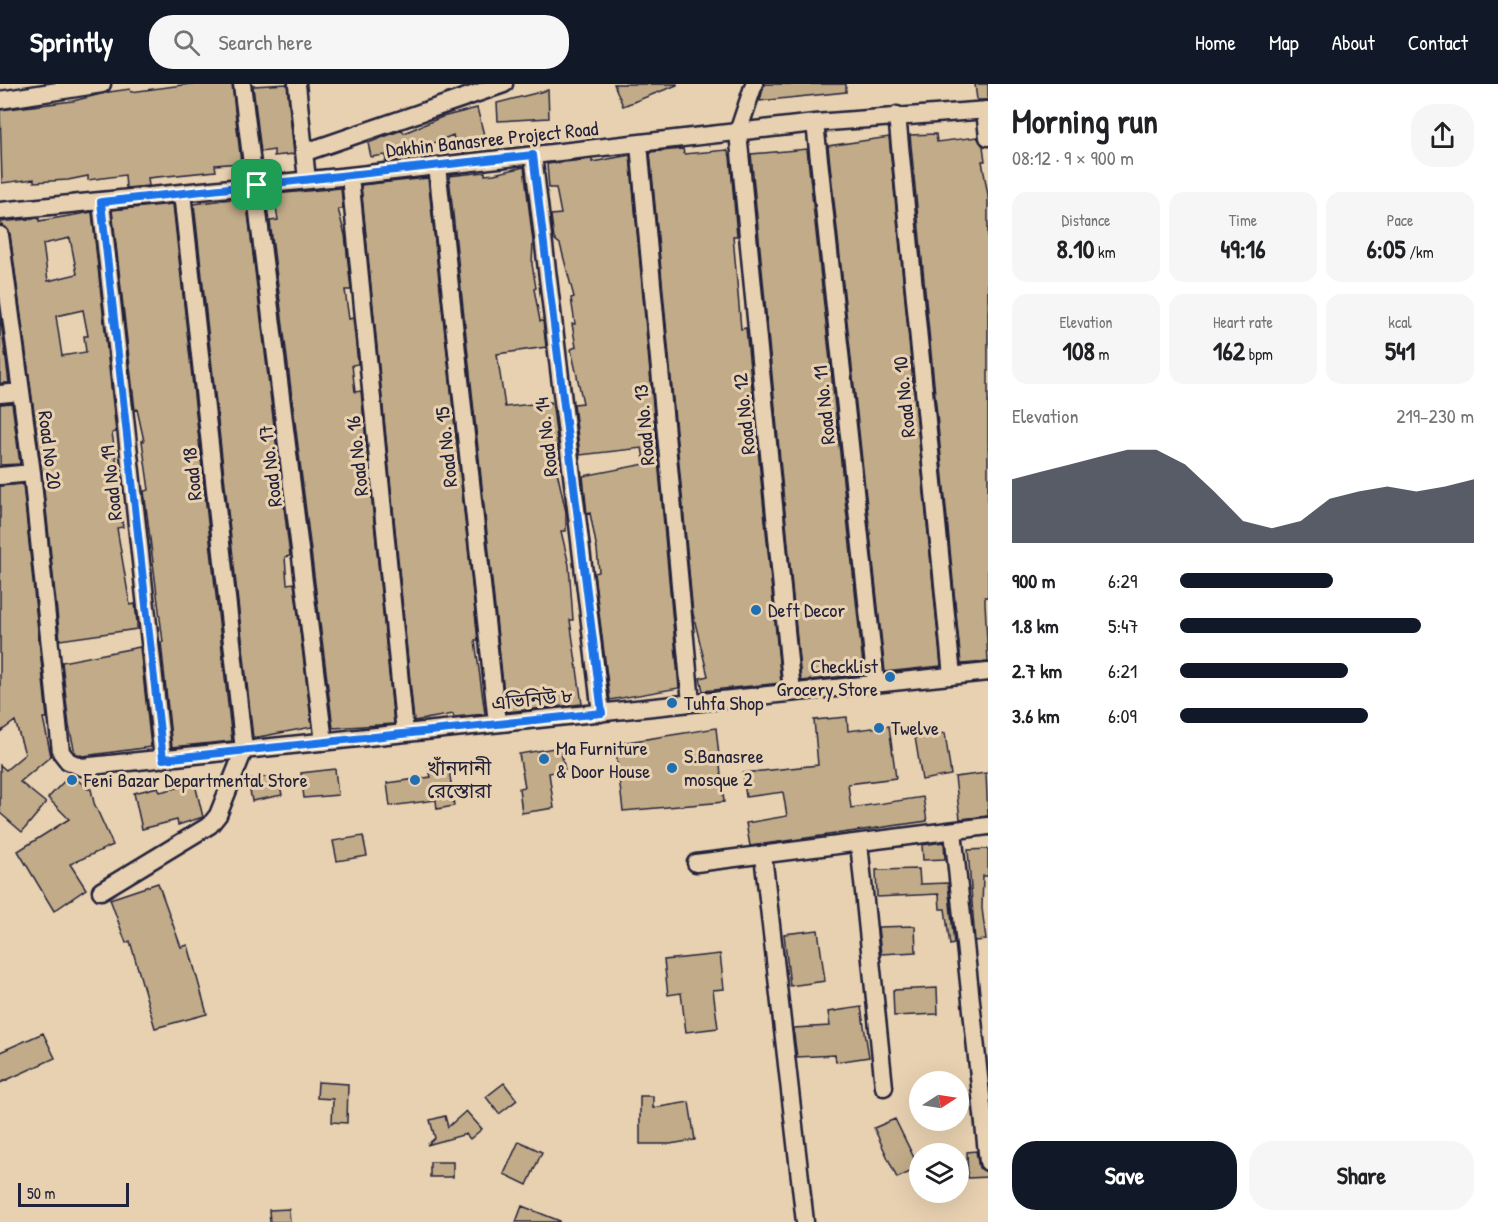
<!DOCTYPE html>
<html lang="en">
<head>
<meta charset="utf-8">
<style>
  body { margin:0; font-family:"Patrick Hand","Noto Sans Bengali",sans-serif; background:#f6f6f6; color:#202124; height:100vh; display:flex; flex-direction:column; font-size:22px; white-space:nowrap }
  * { box-sizing:border-box; margin:0 }
  p { font-size:20px; color:#757577 }
  .icon { flex:none; width:33px; height:33px; fill:none; stroke:currentColor; stroke-width:2; stroke-linecap:round; stroke-linejoin:round }
  .map { position:relative; flex:1; overflow:hidden }
  .drawer { display:flex; flex-direction:column; background:#fff; width:510px }
  .drawer>* { flex:none }
  .needle { width:39px; rotate:78deg }
  .controls { position:absolute; left:909px; top:987px; display:grid; gap:12px }
  .controls a { display:grid; place-items:center; width:60px; height:60px; border-radius:50%; background:#fff; box-shadow:0 6px 24px #0002; font-size:30px }
  .scale { position:absolute; left:18px; bottom:15px; width:111px; box-sizing:border-box; padding-left:6px; border:3px solid #22223b; border-top:0; font-size:16px; line-height:21px; white-space:nowrap; color:#22223b; -webkit-text-stroke:4px #e8d1b1; paint-order:stroke }
  .pin { position:absolute; display:grid; place-items:center; width:51px; height:51px; color:#fff; margin:-26px; border-radius:12px; box-shadow:0 3px 9px #0006 }
  .round { display:grid; place-items:center; flex:none; width:63px; height:63px; border-radius:24px; background:#f6f6f6 }
  .summary { display:flex; align-items:center; justify-content:space-between; height:102px; padding:0 24px }
  h1 { font-size:33px; font-weight:800; line-height:45px }
  .figures { display:grid; grid-template-columns:repeat(3,1fr); gap:9px; height:102px; padding:6px 24px }
  .figures div { display:grid; align-content:center; border-radius:15px; background:#f6f6f6; text-align:center }
  .figures b { font-size:26px; font-weight:800 }
  .figures small { font-size:16px; font-weight:400 }
  .figures p { font-size:16px }
  .chart { height:168px; padding:12px 24px }
  .chart p { display:flex; justify-content:space-between }
  .chart svg { width:100%; height:108px; margin-top:6px; fill:#111827; opacity:.7 }
  .primary-button { display:flex; gap:12px; margin-top:auto; padding:12px 24px }
  .primary-button a { flex:1; height:69px; border-radius:24px; background:#111827; color:#fff; font-size:24px; font-weight:800; line-height:69px; text-align:center }
  .primary-button a+a { background:#f6f6f6; color:#202124 }
  ul { padding:0 24px; list-style:none; font-size:20px }
  li { display:grid; grid-template-columns:96px 72px 1fr; align-items:center; height:45px }
  li i { height:15px; border-radius:8px; background:#111827 }
  header { display:flex; align-items:center; gap:36px; box-sizing:border-box; height:84px; padding:0 30px; background:#111827; color:#fff }
  header strong { font-size:28px }
  nav { display:flex; gap:33px; margin-inline-start:auto; font-size:21px }
  .search { width:420px; height:54px; background:#f6f6f6; display:flex; align-items:center; gap:15px; box-sizing:border-box; padding:0 21px; border-radius:24px; color:#757577; font-size:22px }
  main { display:flex; flex:1; min-height:0 }
  .map>svg:first-child { display:block }
</style>
</head>
<body>
<header>
<strong>Sprintly</strong>
<div class="search"><svg class="icon" aria-label="search" viewBox="0 0 24 24"><circle cx="10" cy="10" r="6"/><path d="M15 15l6 6"/></svg>Search here</div>
<nav><a>Home</a><a>Map</a><a>About</a><a>Contact</a></nav>
</header>
<main>
<div class="map">
<svg width="988" height="1138" viewBox="0 0 988 1138">
  <rect width="100%" height="100%" fill="#e8d1b1"/>
  <filter id="ink" filterUnits="userSpaceOnUse"><feTurbulence type="fractalNoise" baseFrequency=".0167" numOctaves="2"/><feDisplacementMap in="SourceGraphic" scale="12" xChannelSelector="R" yChannelSelector="G"/><feConvolveMatrix kernelMatrix="1 2 1 2 8 2 1 2 1" color-interpolation-filters="sRGB"/></filter>
  <g filter="url(#ink)">
    <!-- building -->
    <path fill="#c1ab88" stroke="#22223b" stroke-width="1.5" fill-rule="evenodd" d="M190 0H232L241 79 215 81 216 87 148 94 149 102 126 104 125 91 88 96V92L68 96 34 98V95L2 99 0 26 73 17 109 8 130 5 131 8Z
      M287 0 294 70 274 72V66L261 68 253 2Z
      M614 0H677V1L623 22Z
      M764 0H846V8L760 17Z
      M975 0H988V16H977Z
      M548 6 549 34 498 37 497 19Z
      M477 24 485 55 456 63 453 51 411 68 413 74 386 77 385 71 371 73 368 59 402 46 404 49 442 33Z
      M936 50 937 58 977 53 983 62 985 77H982L988 111V513H985V518L988 578 961 580 910 51Z
      M889 53 941 582 885 588 828 62Z
      M683 65 684 70 727 66 730 72 737 152H733L741 245 746 244 781 599 703 607 700 594 708 592 693 530 650 68Z
      M807 65 864 590 801 597 751 70Z
      M630 71 679 604 610 616 594 489 599 488 597 465 590 429 587 430 583 392 645 380 642 364 580 371 574 320 583 319 571 265 576 263 572 240H575L571 214 574 213 560 160 554 155 551 131 561 130 556 104H549L547 80 592 75V78Z
      M524 83 533 158 532 180 536 204 534 205 540 237H543L546 263 497 270 505 323 551 318 553 324 559 373 554 374 566 428V447H561L569 481 573 536H570L582 620 506 628 449 92 485 88V91L494 90Z
      M428 94 478 556H475L485 630 454 633 453 630 414 637 361 101Z
      M341 104 343 125H338L345 151 351 206H345L349 235 353 234 358 280 352 281 355 308 361 307 394 640 333 644 270 137 278 136 274 110Z
      M246 113 290 472 285 473 287 500 294 499 312 643 253 654 194 120Z
      M173 120 232 657 172 663 161 558H163L144 407 149 406 142 357H144L137 325 135 326 112 126Z
      M92 128 116 348 112 349 120 400 115 401 123 443 117 444 130 521 135 520 137 539V545L60 556 42 388 10 150 0 138 39 134V137ZM70 154 77 190 48 197 43 160ZM83 226 88 252H84L86 268 62 272 56 232Z
      M0 230 9 299H0Z
      M12 319 20 380 0 381V320Z
      M23 400 47 634H43L51 672 20 698 46 719 22 748 0 729V681L6 686 25 670 15 637 0 648V402Z
      M140 563 151 663 83 672 75 669 69 642 62 578Z
      M847 633 848 647 889 642 896 694 848 700 851 724 923 713 927 737 750 762 746 739 787 732 783 708 746 713 743 689 818 681 814 636Z
      M716 644 724 718 623 727 615 660Z
      M945 649 951 691 922 696 915 653Z
      M560 663 565 686 549 689 554 724 522 729 519 704 525 703 519 670Z
      M448 677 454 722 437 725 436 716 390 722 387 699 431 693 428 681Z
      M335 685 338 711 304 714 301 689Z
      M986 689 988 732 960 735 955 693Z
      M71 690 88 705H91L94 719 113 761 70 780 86 805 54 827 18 767 69 735 48 714Z
      M278 691 282 711 252 717 248 696Z
      M195 700 203 733 178 741 177 736 142 745 134 709 158 703 160 708Z
      M363 752 367 772 337 777 333 757Z
      M944 758 945 775 923 776 922 761Z
      M988 765V792H983L982 824 986 856 975 857 968 766Z
      M919 785 920 800 948 799 954 860 950 861 945 825H940L939 810 877 813 876 786Z
      M158 799 181 863 188 861 207 930 155 944 130 857 126 859 110 815Z
      M915 842 916 868 881 870 878 843Z
      M818 846 825 897 790 902 784 850Z
      M720 870 724 905 713 906 718 944 686 948 681 909 668 911 664 876Z
      M937 904 938 930 894 932 893 906Z
      M861 923 869 973 836 978 835 971 797 973 793 944 830 942 828 928Z
      M43 949 55 974 0 999V968Z
      M318 998 348 1000 347 1039 332 1038 333 1015 317 1014Z
      M504 999 517 1016 499 1030 486 1013Z
      M640 1012H653V1024L689 1018 695 1056 670 1060H640Z
      M466 1027 482 1045 470 1055 466 1050 427 1061 435 1054 430 1036 445 1032 448 1043Z
      M895 1035 919 1084 897 1094 874 1044Z
      M519 1057 542 1068 527 1101 504 1090Z
      M976 1067 979 1084 988 1088V1093L968 1094 967 1068Z
      M430 1078H453V1093H430Z
      M522 1122 560 1137V1138H516Z
      M289 1125 290 1138H270L269 1126Z"/>
    <g fill="none" stroke-linecap="round" stroke-linejoin="round">
      <!-- minor casing -->
      <g stroke="#22223b" stroke-width="21">
        <path id="minor" d="M242 0 324 658
          M297 0 307 96
          M754 0 738 48 792 608
          M0 16 102 0
          M985 26 988 53
          M897 31 952 592
          M815 39 876 600
          M639 60 691 619
          M306 68 504 0
          M533 71 601 629
          M437 82 497 639
          M350 92 405 649
          M101 118 163 675
          M0 127 350 92 815 39 988 26
          M0 151 32 389 61 668 68 677 81 683 988 588
          M0 310 21 308
          M0 392 32 389
          M953 747 988 1078
          M859 759 884 1003
          M763 771 805 1138
          M696 779 988 742
          M101 807 210 741 218 731 244 666 182 109"/>
      </g>
      <!-- minor -->
      <use href="#minor" stroke="#e8d1b1" stroke-width="16"/>
    </g>
  </g>
  <g fill="none" stroke-linecap="round" stroke-linejoin="round" filter="url(#ink)">
    <!-- route casing -->
    <g stroke="#fff" stroke-width="12">
      <path id="route" d="M533 71 602 629 163 675 101 118Z"/>
    </g>
    <!-- route -->
    <use href="#route" stroke="#1a73e8" stroke-width="8"/>
  </g>
  <!-- markers -->
  <g fill="#1f6fb2" stroke="#e8d1b1" stroke-width="2">
    <circle cx="756" cy="526" r="6"/>
    <circle cx="890" cy="593" r="6"/>
    <circle cx="672" cy="619" r="6"/>
    <circle cx="879" cy="644" r="6"/>
    <circle cx="544" cy="675" r="6"/>
    <circle cx="672" cy="684" r="6"/>
    <circle cx="72" cy="696" r="6"/>
    <circle cx="415" cy="696" r="6"/>
  </g>
  <g text-anchor="middle" stroke-width="6" stroke-linejoin="round" paint-order="stroke">
    <!-- street labels -->
    <g font-size="20" fill="#22223b" stroke="#e8d1b1">
      <text transform="translate(492 55) rotate(-6)" y="7">Dakhin Banasree Project Road</text>
      <text transform="translate(904 313) rotate(-96)" y="7">Road No. 10</text>
      <text transform="translate(824 321) rotate(-96)" y="7">Road No. 11</text>
      <text transform="translate(744 330) rotate(-96)" y="7">Road No. 12</text>
      <text transform="translate(644 341) rotate(-95)" y="7">Road No. 13</text>
      <text transform="translate(546 353) rotate(-97)" y="7">Road No. 14</text>
      <text transform="translate(446 363) rotate(-96)" y="7">Road No. 15</text>
      <text transform="translate(50 366) rotate(83)" y="7">Road No 20</text>
      <text transform="translate(357 372) rotate(-96)" y="7">Road No. 16</text>
      <text transform="translate(270 382) rotate(-97)" y="7">Road No. 17</text>
      <text transform="translate(192 390) rotate(-96)" y="7">Road 18</text>
      <text transform="translate(111 399) rotate(-96)" y="7">Road No 19</text>
      <text transform="translate(532 615) rotate(-6)" y="7">এভিনিউ ৮</text>
    </g>
    <!-- poi labels -->
    <g font-size="20" fill="#22223b" stroke="#e8d1b1" text-anchor="start">
      <text x="768" y="533">Deft Decor</text>
      <text x="878" y="589" text-anchor="end">Checklist<tspan x="878" dy="23">Grocery Store</tspan></text>
      <text x="684" y="626">Tuhfa Shop</text>
      <text x="891" y="651">Twelve</text>
      <text x="556" y="671">Ma Furniture<tspan x="556" dy="23">&amp; Door House</tspan></text>
      <text x="684" y="679">S.Banasree<tspan x="684" dy="23">mosque 2</tspan></text>
      <text x="427" y="691">খাঁনদানী<tspan x="427" dy="23">রেস্তোরা</tspan></text>
      <text x="84" y="703">Feni Bazar Departmental Store</text>
    </g>
  </g>
</svg>
<div class="controls">
<a><svg class="needle" viewBox="-14 -14 28 28"><path d="M0-13l5 13h-10z" fill="#e53935"/><path d="M0 13l5-13h-10z" fill="#757577"/></svg></a>
<a><svg class="icon" aria-label="layers" viewBox="0 0 24 24"><path d="M12 4l9 5-9 5-9-5zM3 14l9 5 9-5"/></svg></a>
</div>
<div class="scale">50 m</div>
<div class="pin" style="left:257px;top:101px;background:#1e9e55"><svg class="icon" aria-label="arrive" viewBox="0 0 24 24"><path d="M6 21V4h12l-3 4 3 4H6"/></svg></div>
</div>
<section class="drawer">
<div class="summary"><div><h1>Morning run</h1><p>08:12 · 9 × 900 m</p></div><a class="round"><svg class="icon" aria-label="share" viewBox="0 0 24 24"><path d="M12 15V3M7 8l5-5 5 5M5 13v7h14v-7"/></svg></a></div>
<div class="figures">
<div><p>Distance</p><b>8.10<small> km</small></b></div>
<div><p>Time</p><b>49:16</b></div>
<div><p>Pace</p><b>6:05<small> /km</small></b></div>
</div>
<div class="figures">
<div><p>Elevation</p><b>108<small> m</small></b></div>
<div><p>Heart rate</p><b>162<small> bpm</small></b></div>
<div><p>kcal</p><b>541</b></div>
</div>
<div class="chart"><p><span>Elevation</span>219–230 m</p>
<svg viewBox="0 0 160 44" preserveAspectRatio="none"><path d="M0 44V18L10 15L20 12L30 9L40 6L50 6L60 12L70 23L80 35L90 38L100 35L110 26L120 23L130 21L140 23L150 21L160 18V44z"/></svg>
</div>
<ul>
<li><b>900 m</b>6:29<i style="width:52%"></i></li>
<li><b>1.8 km</b>5:47<i style="width:82%"></i></li>
<li><b>2.7 km</b>6:21<i style="width:57%"></i></li>
<li><b>3.6 km</b>6:09<i style="width:64%"></i></li>
</ul>
<div class="primary-button"><a>Save</a><a>Share</a></div>
</section>
</main>
</body>
</html>
